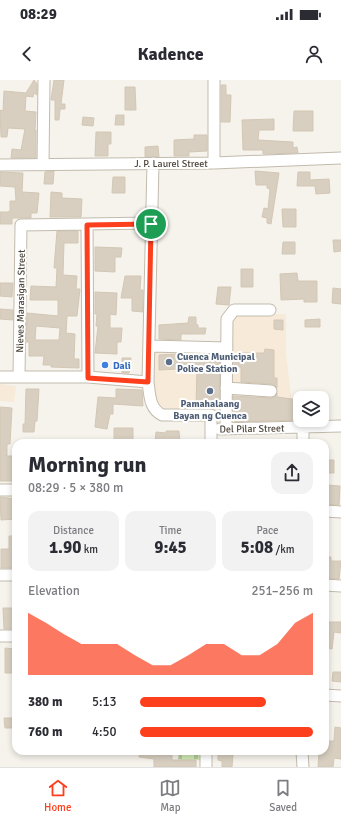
<!DOCTYPE html>
<html lang="en">
<head>
<meta charset="utf-8">
<style>
  body { margin:0; font-family:Signika,sans-serif; background:#f2f2f3; color:#2b2b33; height:100vh; display:flex; flex-direction:column; font-size:15px; white-space:nowrap }
  * { box-sizing:border-box; margin:0 }
  p { font-size:13px; color:#7c7c81 }
  .icon { flex:none; width:22px; height:22px; fill:none; stroke:currentColor; stroke-width:2; stroke-linecap:round; stroke-linejoin:round }
  .map { position:relative; flex:1; overflow:hidden }
  .drawer { position:absolute; left:12px; top:359px; width:317px; height:316px; display:flex; flex-direction:column; background:#fff; border-radius:12px; box-shadow:0 2px 6px #0003 }
  .drawer>* { flex:none }
  .controls { position:absolute; left:293px; top:311px; display:grid; gap:8px }
  .controls a { display:grid; place-items:center; width:36px; height:36px; border-radius:8px; background:#fff; box-shadow:0 2px 6px #0003; font-size:20px }
  .pin { position:absolute; display:grid; place-items:center; width:34px; height:34px; color:#fff; margin:-17px; border:2px solid #fff; border-radius:50%; box-shadow:0 1px 4px #0007 }
  .round { display:grid; place-items:center; flex:none; width:42px; height:42px; border-radius:12px; background:#f2f2f3 }
  .summary { display:flex; align-items:center; justify-content:space-between; height:68px; padding:0 16px }
  h1 { font-size:22px; font-weight:800; line-height:30px }
  .stats { display:grid; grid-template-columns:repeat(3,1fr); gap:6px; height:68px; padding:4px 16px }
  .stats div { display:grid; align-content:center; border-radius:10px; background:#f2f2f3; text-align:center }
  .stats b { font-size:17px; font-weight:800 }
  .stats small { font-size:11px; font-weight:400 }
  .stats p { font-size:11px }
  .chart { height:112px; padding:8px 16px }
  .chart p { display:flex; justify-content:space-between }
  .chart svg { width:100%; height:72px; margin-top:4px; fill:#fc3f1d; opacity:.7 }
  ul { padding:0 16px; list-style:none; font-size:13px }
  li { display:grid; grid-template-columns:64px 48px 1fr; align-items:center; height:30px }
  li i { height:10px; border-radius:5px; background:#fc3f1d }
  .status { display:flex; justify-content:space-between; align-items:center; height:28px; padding:0 20px; background:#fff; direction:ltr }
  .status svg { height:11px; fill:currentColor }
  header { display:flex; justify-content:space-between; align-items:center; height:52px; padding:0 16px; background:#fff; font-size:18px; font-weight:800 }
  .dock { display:flex; justify-content:space-around; align-items:center; height:56px; border-top:1px solid #e1e1e2; background:#fff; font-size:11px; color:#7c7c81 }
  .dock a { display:grid; justify-items:center; gap:2px }
  .dock .on { color:#fc3f1d }
  .map>svg:first-child { display:block }
</style>
</head>
<body>
<div class="status"><b>08:29</b><svg viewBox="0 0 49 12"><path d="M0 12V9h3v3zM5 12V6h3v6zM10 12V3h3v9zM15 12V0h3v12zM26 1h20v11H26zM47 4h2v5h-2z"/></svg></div>
<header><svg class="icon" aria-label="back" viewBox="0 0 24 24"><path d="M15 5l-7 7 7 7"/></svg>Kadence<svg class="icon" aria-label="person" viewBox="0 0 24 24"><circle cx="12" cy="8" r="4"/><path d="M4 21q1-7 8-7t8 7"/></svg></header>
<div class="map">
<svg width="341" height="687" viewBox="0 0 341 687">
  <defs>
    <pattern id="cemetery-stones" width="16" height="16" patternUnits="userSpaceOnUse"><rect width="16" height="16" fill="#d2eab5"/><path d="M2 7V4a2 2 0 0 1 4 0v3zM10 15v-3a2 2 0 0 1 4 0v3z" fill="#b6ca9c"/></pattern>
  </defs>
  <rect width="100%" height="100%" fill="#f6f3ec"/>
  <!-- commercial -->
  <path fill="#f7ead8" d="M235 233 286 234V273L294 342 217 344V331L161 328 154 319 155 270 229 272V245Z
    M0 304 16 306 14 322 0 321Z"/>
  <!-- cemetery -->
  <path fill="url(#cemetery-stones)" d="M179 671H200V680H178Z"/>
  <!-- building -->
  <path fill="#d8cfc1" stroke="#d3c7b4" fill-rule="evenodd" d="M34 0 37 4V15L34 13 33 17 26 16 25 31 36 32 35 51 36 50V78H11L12 69 21 70 25 49 8 48 7 57H1L0 30 3 31 4 11 26 13Z
    M54 0H64L61 24H65V29H60L59 40H55V20H51Z
    M221 5H226V15H231L230 42H221Z
    M125 7H135L136 30H125Z
    M294 31H313V51H293Z
    M116 35H124V45H115Z
    M83 37 94 38 93 46 82 45Z
    M274 39V50H259L258 60 293 62V68L297 67 298 73 263 74V70H243L242 40Z
    M96 52H111V64H108V76H95Z
    M194 55H207V71L189 72V76H174V60L194 59Z
    M158 66 159 77H145V67Z
    M54 91 53 104H44L45 92Z
    M255 91 279 93 271 144 267 143V138L262 137 264 128 268 129 270 109 267 108V105H256Z
    M0 92 23 93 22 112 39 113 37 133H31V138H12V144H0V132H8L10 131V121H16L15 107 0 106Z
    M298 92H310V100L329 99 330 113 316 114 315 106H297Z
    M113 97H125V113H112Z
    M51 112 62 113V118L82 119 81 137H50Z
    M282 129H296V147H283Z
    M57 151H78V163H64L63 195 77 196 76 209H80L77 236H67L66 253 75 254 74 279H79V288L51 287V285H43L44 276H29V262H26L27 233 58 236V220H30L31 206 56 207 57 188H54ZM36 246 60 248 59 260H35Z
    M333 160H341V171L334 172Z
    M283 162H295V174H282Z
    M95 167 122 168 121 177H115V192L95 191Z
    M241 189H253V207H241Z
    M297 193 298 201H317V222H304V219L281 220 280 194Z
    M125 196H141L140 210H143V232L132 231V218H121Z
    M0 203H13L12 217 0 216Z
    M218 207H231L229 225 216 224Z
    M333 208 341 209V224L332 223Z
    M95 212 117 213 116 235 110 234V248H122L121 262H117V274L95 273 98 246H96L97 234H95Z
    M0 229 13 230V240L0 239Z
    M189 237H196V244L198 245V248H206L205 254H181V260L159 259V245L188 243Z
    M320 239V247H305V240Z
    M274 240H283V250L274 249Z
    M265 269 274 270V298H277V308L271 304 241 302V287H234V276H242V273H264Z
    M180 274 220 276 219 327 196 326 197 288 159 290V275Z
    M122 278H131L129 293H122Z
    M26 309H39L37 341H35L34 352H23V344H25Z
    M116 309 142 310 143 326 113 324V334H110L107 349 95 347 98 317 116 318Z
    M277 313V317L299 320 298 340 235 342 233 316 271 318Z
    M0 327 12 328 10 364H7V376H16V401H0Z
    M114 348H133V363H114Z
    M166 351H179L180 363H155L156 352 166 353Z
    M325 380H334V393H325Z
    M327 405 340 406 339 425 326 424Z
    M0 417 16 419V439L1 440Z
    M9 456H16L14 488H1V469H9Z
    M325 477H331V481H341L339 499 325 498Z
    M3 528H16V549H4Z
    M325 542H341V553L334 552 332 569 325 568Z
    M5 568 16 569V593H5Z
    M333 592H341V602L332 601Z
    M4 638H12L13 648H5Z
    M335 647 341 648V679L334 678 333 687H318L319 671H325V661H334Z
    M140 671H172V680H196V687H154V679L139 677Z
    M218 673 233 674 232 687H222V681L218 680Z"/>
  <g fill="none" stroke-linecap="round" stroke-linejoin="round">
    <!-- minor casing -->
    <g stroke="#c2bbae" stroke-width="13">
      <path id="minor" d="M153 83 148 302C150 315 149 328 162 335H211V363
        M214 83V0
        M0 85 214 83 341 78
        M43 85 44 0
        M87 145 88 297
        M150 266 227 268
        M0 297H88L148 302
        M19 297 21 145 151 143
        M226 308 271 311
        M220 349 341 346
        M226 349 227 239 234 230H270
        M303 363V347
        M0 410H16
        M325 431 341 432
        M0 495H16
        M325 505 341 506
        M0 556H16
        M325 615 341 616
        M302 671 303 687
        M206 687V671"/>
    </g>
    <!-- minor -->
    <use href="#minor" stroke="#fff" stroke-width="11"/>
  </g>
  <g fill="none" stroke-linecap="round" stroke-linejoin="round">
    <!-- route casing -->
    <g stroke="#fff" stroke-width="8">
      <path id="route" d="M151 144 148 302 88 298 87 145Z"/>
    </g>
    <!-- route -->
    <use href="#route" stroke="#fc3f1d" stroke-width="5"/>
  </g>
  <!-- markers -->
  <g fill="#5c6f8a" stroke="#fff" stroke-width="1.5">
    <circle cx="169" cy="282" r="4"/>
    <circle cx="210" cy="311" r="4"/>
  </g>
  <circle fill="#3f7fe0" stroke="#fff" stroke-width="1.5" cx="105" cy="285" r="4"/>
  <g text-anchor="middle" stroke-width="4" stroke-linejoin="round" paint-order="stroke">
    <!-- street labels -->
    <g font-size="10" fill="#4b4439" stroke="#fff">
      <text x="171" y="87">J. P. Laurel Street</text>
      <text transform="translate(20 221) rotate(-89)" y="4">Nieves Marasigan Street</text>
      <text transform="translate(252 348) rotate(-1)" y="4">Del Pilar Street</text>
    </g>
    <!-- service labels -->
    <g font-size="10" font-weight="bold" fill="#4e5e75" stroke="#fff" text-anchor="start">
      <text x="177" y="280">Cuenca Municipal<tspan x="177" dy="12">Police Station</tspan></text>
      <text x="210" y="327" text-anchor="middle">Pamahalaang<tspan x="210" dy="12">Bayan ng Cuenca</tspan></text>
    </g>
    <!-- shop labels -->
    <g font-size="10" font-weight="bold" fill="#366cbe" stroke="#fff" text-anchor="start">
      <text x="113" y="289">Dali</text>
    </g>
  </g>
</svg>
<div class="controls">
<a><svg class="icon" aria-label="layers" viewBox="0 0 24 24"><path d="M12 4l9 5-9 5-9-5zM3 14l9 5 9-5"/></svg></a>
</div>
<div class="pin" style="left:151px;top:144px;background:#1e9e55"><svg class="icon" aria-label="arrive" viewBox="0 0 24 24"><path d="M6 21V4h12l-3 4 3 4H6"/></svg></div>
<section class="drawer">
<div class="summary"><div><h1>Morning run</h1><p>08:29 · 5 × 380 m</p></div><a class="round"><svg class="icon" aria-label="share" viewBox="0 0 24 24"><path d="M12 15V3M7 8l5-5 5 5M5 13v7h14v-7"/></svg></a></div>
<div class="stats">
<div><p>Distance</p><b>1.90<small> km</small></b></div>
<div><p>Time</p><b>9:45</b></div>
<div><p>Pace</p><b>5:08<small> /km</small></b></div>
</div>
<div class="chart"><p><span>Elevation</span>251–256 m</p>
<svg viewBox="0 0 160 44" preserveAspectRatio="none"><path d="M0 44V6L10 12L20 19L30 25L40 25L50 25L60 32L70 38L80 38L90 32L100 25L110 25L120 32L130 32L140 25L150 12L160 6V44z"/></svg>
</div>
<ul>
<li><b>380 m</b>5:13<i style="width:73%"></i></li>
<li><b>760 m</b>4:50<i style="width:100%"></i></li>
</ul>
</section>
</div>
<nav class="dock">
<a class="on"><svg class="icon" aria-label="home" viewBox="0 0 24 24"><path d="M3 11l9-7 9 7M6 9v11h12V9"/></svg>Home</a>
<a><svg class="icon" aria-label="map" viewBox="0 0 24 24"><path d="M3 6l6-2 6 2 6-2v14l-6 2-6-2-6 2zM9 4v14M15 6v14"/></svg>Map</a>
<a><svg class="icon" aria-label="saved" viewBox="0 0 24 24"><path d="M7 4h10v16l-5-4-5 4z"/></svg>Saved</a>
</nav>
</body>
</html>
